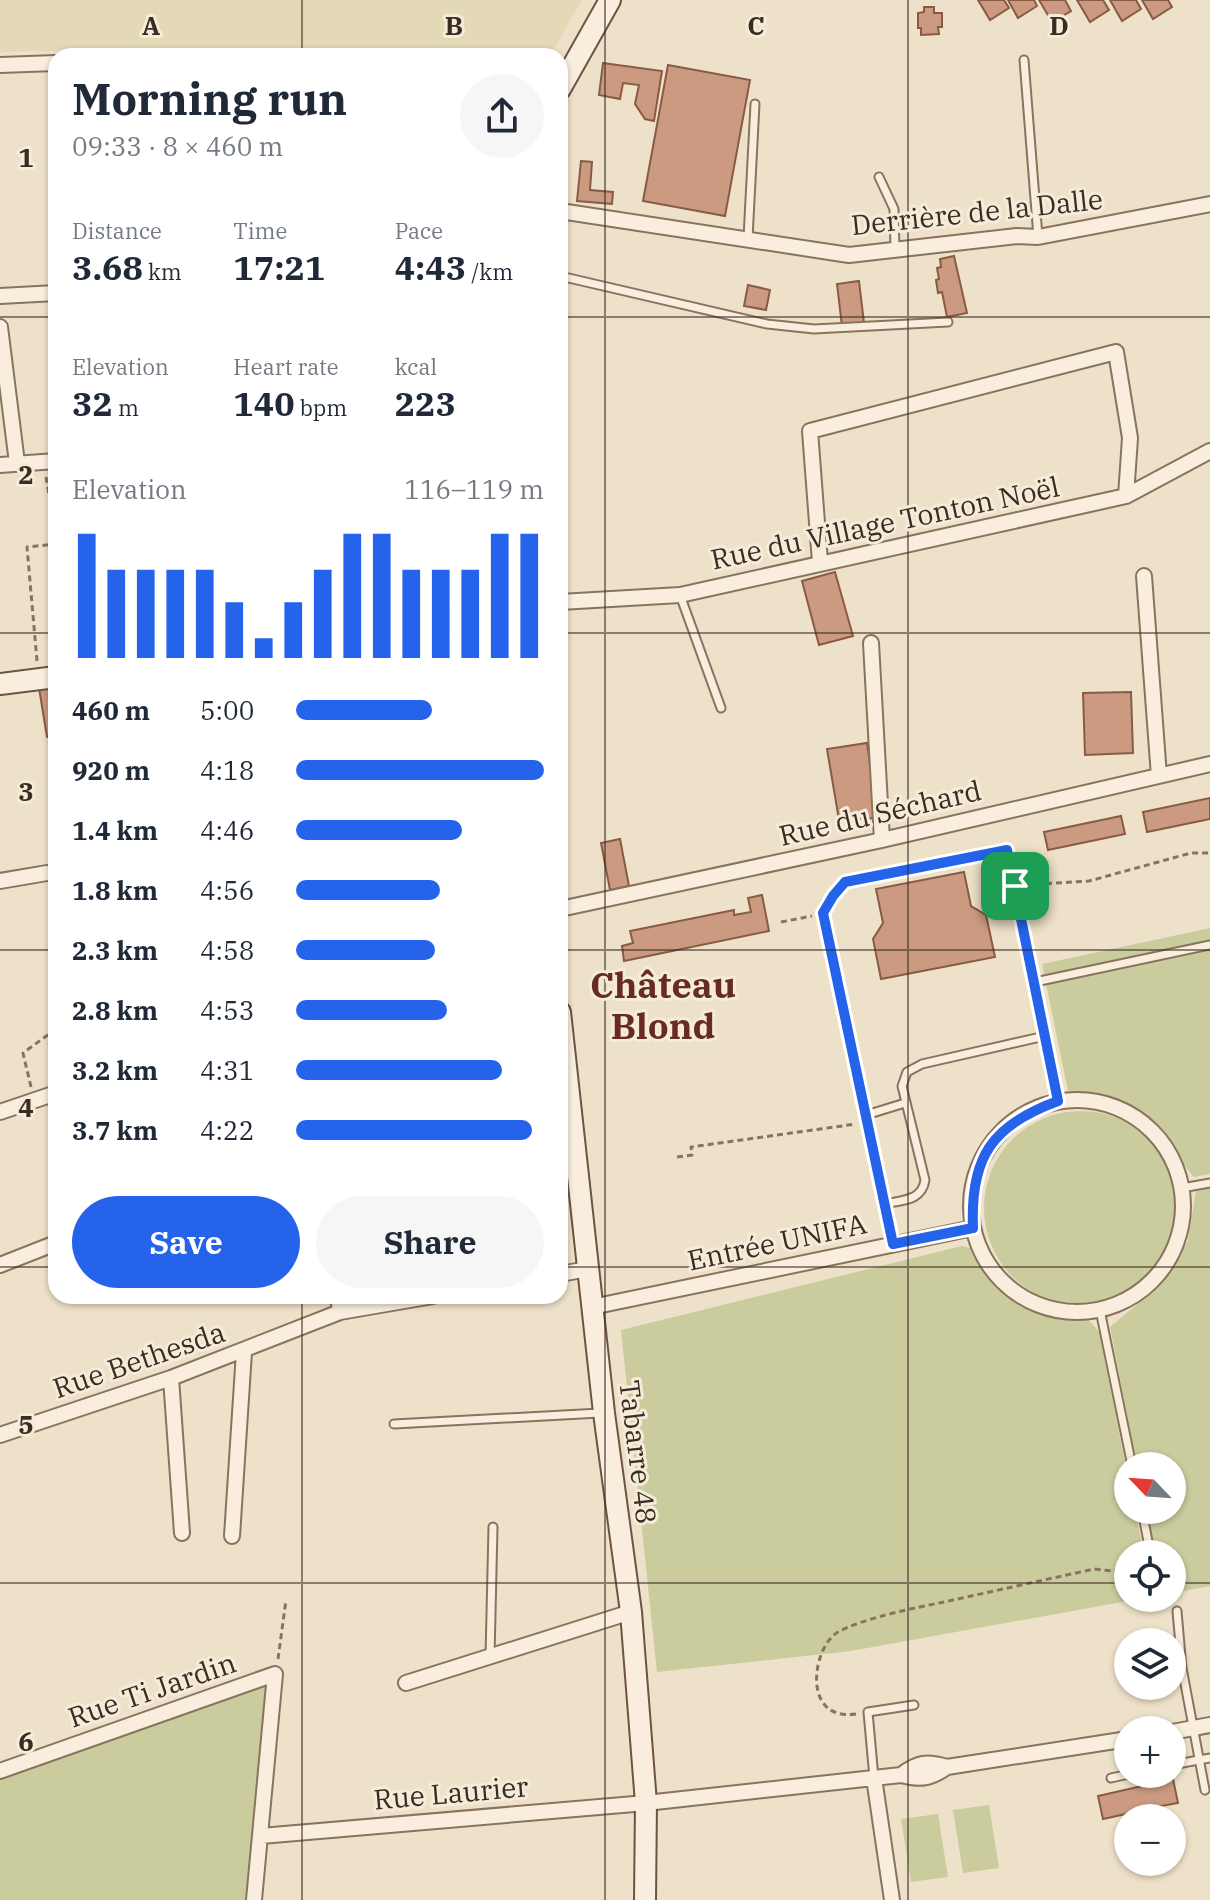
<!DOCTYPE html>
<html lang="en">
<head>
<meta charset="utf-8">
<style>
  body { margin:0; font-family:"IBM Plex Serif",serif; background:#f6f6f7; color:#1f2937; height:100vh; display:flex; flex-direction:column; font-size:30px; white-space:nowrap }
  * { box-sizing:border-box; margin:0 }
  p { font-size:26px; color:#747a83 }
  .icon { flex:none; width:44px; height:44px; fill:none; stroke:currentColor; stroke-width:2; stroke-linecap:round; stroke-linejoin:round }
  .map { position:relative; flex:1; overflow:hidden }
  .drawer { position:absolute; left:48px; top:48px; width:520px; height:1256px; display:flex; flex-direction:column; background:#fff; border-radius:24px; box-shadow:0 2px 6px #0004 }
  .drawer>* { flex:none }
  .needle { width:52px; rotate:295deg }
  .buttons { position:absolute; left:1114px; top:1452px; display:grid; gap:16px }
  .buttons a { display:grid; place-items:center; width:72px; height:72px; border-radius:50%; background:#fff; box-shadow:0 2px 6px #0004; font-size:40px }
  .pin { position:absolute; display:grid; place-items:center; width:68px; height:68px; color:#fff; margin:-34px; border-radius:16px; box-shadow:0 4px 12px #0006 }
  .round { display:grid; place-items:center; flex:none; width:84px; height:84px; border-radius:42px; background:#f6f6f7 }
  .overview { display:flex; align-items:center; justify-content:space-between; height:136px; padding:0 24px }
  h1 { font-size:44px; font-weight:800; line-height:60px }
  .figures { display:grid; grid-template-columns:repeat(3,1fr); gap:12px; height:136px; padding:8px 24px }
  .figures div { display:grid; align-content:center }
  .figures b { font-size:34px; font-weight:800 }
  .figures small { font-size:22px; font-weight:400 }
  .figures p { font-size:22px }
  .chart { height:224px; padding:16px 24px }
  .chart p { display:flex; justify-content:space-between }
  .chart svg { width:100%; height:144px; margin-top:8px; stroke:#2563eb; stroke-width:6 }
  .primary-button { display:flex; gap:16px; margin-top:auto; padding:16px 24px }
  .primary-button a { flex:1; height:92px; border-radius:48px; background:#2563eb; color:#fff; font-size:32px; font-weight:800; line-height:92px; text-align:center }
  .primary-button a+a { background:#f6f6f7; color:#1f2937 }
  ul { padding:0 24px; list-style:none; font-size:26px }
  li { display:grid; grid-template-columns:128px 96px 1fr; align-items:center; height:60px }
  li i { height:20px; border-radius:10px; background:#2563eb }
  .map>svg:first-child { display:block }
</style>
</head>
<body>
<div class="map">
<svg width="1210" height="1900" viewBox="0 0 1210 1900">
  <rect width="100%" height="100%" fill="#eee1c9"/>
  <!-- farmland -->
  <path fill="#e4d9b7" d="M0 0H582L554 49H130L0 52Z"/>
  <!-- green -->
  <path fill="#cacc9d" d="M1210 928V1174L1194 1177 1160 1136 1120 1104 1068 1091 1042 964Z
    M984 1208a97 97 0 1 1 194 0a97 97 0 1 1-194 0Z
    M1210 1188V1586L1172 1593V1554H1155L1146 1510H1172V1466H1137L1110 1327 1160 1285 1188 1241 1196 1190Z
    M962 1246C995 1253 983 1273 1003 1289 1018 1300 1038 1309 1055 1313 1077 1319 1083 1310 1099 1332L1128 1476V1510H1135L1144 1554H1128V1598H1144L851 1651 657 1672 621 1330Z
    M266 1684 246 1900H0V1780Z
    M989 1805 999 1868 963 1873 953 1810Z
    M938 1814 948 1877 911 1882 901 1819Z"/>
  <!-- building -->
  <path fill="#cb9a80" stroke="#895b44" stroke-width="2" d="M978 0H1004L1009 8 990 20Z
    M1008 0H1034L1037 6 1018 18Z
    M1039 0H1065L1071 11 1052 22Z
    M1077 0H1103L1109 10 1090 22Z
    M1110 0H1136L1141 9 1122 21Z
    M1142 0H1168L1172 7 1153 19Z
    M924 7H934V13H942V27H938L939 34 921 35V28H918V13L924 12Z
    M603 63 662 71 654 121 645 119 635 104 639 85 623 83 620 99 599 95Z
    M668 65 750 80 725 216 643 201Z
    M581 161 592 162 590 190 613 192 612 204 577 201Z
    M954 256 967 313 947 317 942 292 938 293 936 280 939 279 937 268 941 267 940 259Z
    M859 281 864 323 842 326 837 284Z
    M748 285 770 290 766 310 744 306Z
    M835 572 853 636 819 645 802 581Z
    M56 685V736L47 737 39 688Z
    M1131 692 1133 753 1085 755 1083 693Z
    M867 743 878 818 839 820 827 749Z
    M1210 798V819L1147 832 1143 812Z
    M1121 816 1125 834 1048 850 1044 832Z
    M620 839 629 886 610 890 601 843Z
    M964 872 971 906 986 915 995 957 881 979 873 939 883 923 876 889Z
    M762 895 769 931 624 961 622 946 633 943 630 931 734 910V915L751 912 748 898Z
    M1173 1779 1178 1803 1145 1809 1146 1818H1136L1135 1812 1103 1819 1098 1796Z"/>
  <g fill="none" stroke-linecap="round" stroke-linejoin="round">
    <!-- lane casing -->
    <g stroke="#8a735e" stroke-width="11">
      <path id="lane" d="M1024 60 1038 237
        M879 177 894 209 895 249
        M748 238 755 104
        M560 276 767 324 814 329 948 322
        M680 595 721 708
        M1035 982 1210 945
        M866 1115 905 1103
        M1182 1188 1210 1183
        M885 1204C902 1200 922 1201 925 1180L902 1086 907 1072 922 1064 1045 1036
        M893 1244 823 913 833 896 845 882 1007 850 1058 1101
        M1100 1310 1132 1466
        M394 1424 600 1413
        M1142 1510 1150 1552
        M1177 1611 1182 1668 1205 1790
        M490 1657 493 1527
        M1172 1765 1210 1758
        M874 1778 868 1712 914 1705
        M1111 1778 1129 1774"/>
    </g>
    <!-- street casing -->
    <g stroke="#8a735e" stroke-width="18">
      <path id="street" d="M0 65 56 63
        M560 211 849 255 1017 236 1038 237 1210 204
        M0 296 56 293
        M0 327 17 463
        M0 465 56 461
        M820 562 810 431 1116 352 1130 438 1126 496
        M1144 576 1159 776
        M560 602 680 595 1126 496 1210 451
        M871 643 882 840
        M0 881 47 873
        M560 909 882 840 1210 764
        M971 1206a106 106 0 1 1 212 0a106 106 0 1 1-212 0Z
        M0 1112 56 1093
        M0 1265 56 1243
        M560 1274 588 1269
        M338 1296 340 1312
        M592 1307 973 1228
        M171 1378 182 1533
        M0 1435 171 1378 340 1312 433 1296
        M232 1536 244 1352
        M406 1683 631 1612
        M1172 1732 1210 1725
        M0 1771 275 1674 254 1900
        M901 1775C918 1762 927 1761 947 1767
        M874 1778 892 1900
        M261 1836 646 1803 901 1775C920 1780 930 1779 947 1767L1128 1739"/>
    </g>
    <!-- secondary casing -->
    <g stroke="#6c5441" stroke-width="24">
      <path id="secondary" d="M560 89 610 0
        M0 684 56 677
        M560 1012 604 1413 631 1612 646 1803 645 1900"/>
    </g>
    <!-- path -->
    <path stroke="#8a735e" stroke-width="3" stroke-dasharray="6 4" stroke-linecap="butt" d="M46 477 56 536
      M37 661 27 547 56 544
      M1026 885 1089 881 1191 853H1210
      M781 922 812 916
      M31 1087 23 1053 56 1029
      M677 1157 692 1155 691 1147 856 1124
      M278 1659 286 1600
      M856 1714C801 1722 812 1647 838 1632 864 1618 914 1608 944 1602 994 1591 1044 1580 1094 1569L1112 1571 1128 1566"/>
    <!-- lane -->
    <use href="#lane" stroke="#f9eedd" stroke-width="7"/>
    <!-- street -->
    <use href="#street" stroke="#f9eedd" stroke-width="14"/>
    <!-- secondary -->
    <use href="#secondary" stroke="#f9eedd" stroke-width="20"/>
  </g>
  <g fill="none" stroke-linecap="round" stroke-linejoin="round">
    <!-- route casing -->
    <g stroke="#fff" stroke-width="16">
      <path id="route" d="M1007 850 1058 1101C992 1125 970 1157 973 1228L893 1244 823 913 833 896 845 882Z"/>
    </g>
    <!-- route -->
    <use href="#route" stroke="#2563eb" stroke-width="10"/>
  </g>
  <!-- grid -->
  <path fill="none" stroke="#3b2c21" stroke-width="2" stroke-opacity="0.55" d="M302 0V56M605 0V1900M908 0V1900M0 317H56M560 317H1210M0 633H56M560 633H1210M0 950H56M560 950H1210M0 1267H56M560 1267H1210M302 1296V1900M0 1583H1128M1172 1583H1210"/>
  <g text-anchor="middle" stroke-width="6" stroke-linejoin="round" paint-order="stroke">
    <!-- street labels -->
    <g font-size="28" fill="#3b2c21" stroke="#f5ebd9">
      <text transform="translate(977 212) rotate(-6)" y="10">Derrière de la Dalle</text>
      <text transform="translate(885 523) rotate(-12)" y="10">Rue du Village Tonton Noël</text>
      <text transform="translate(880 813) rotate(-13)" y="10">Rue du Séchard</text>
      <text transform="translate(777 1242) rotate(-12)" y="10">Entrée UNIFA</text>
      <text transform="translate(139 1360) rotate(-19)" y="10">Rue Bethesda</text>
      <text transform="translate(638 1452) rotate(83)" y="10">Tabarre 48</text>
      <text transform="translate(152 1690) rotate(-19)" y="10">Rue Ti Jardin</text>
      <text transform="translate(451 1793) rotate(-5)" y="10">Rue Laurier</text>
    </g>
    <!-- district labels -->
    <g font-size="36" font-weight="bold" fill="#672b21" stroke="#f5ebd9">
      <text x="663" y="998">Château<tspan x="663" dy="41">Blond</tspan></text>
    </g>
  </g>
  <g font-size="26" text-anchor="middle" font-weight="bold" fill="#3b2c21" stroke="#f5ebd9" stroke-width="6" stroke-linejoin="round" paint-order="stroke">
    <text x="151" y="35">A</text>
    <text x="454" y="35">B</text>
    <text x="756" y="35">C</text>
    <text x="1059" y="35">D</text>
    <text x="26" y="167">1</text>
    <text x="26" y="484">2</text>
    <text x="26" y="801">3</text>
    <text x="26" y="1117">4</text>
    <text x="26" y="1434">5</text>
    <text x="26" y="1751">6</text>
  </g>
</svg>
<div class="buttons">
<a><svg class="needle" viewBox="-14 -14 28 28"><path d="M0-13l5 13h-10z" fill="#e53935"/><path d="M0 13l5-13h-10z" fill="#747a83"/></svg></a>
<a><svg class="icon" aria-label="locate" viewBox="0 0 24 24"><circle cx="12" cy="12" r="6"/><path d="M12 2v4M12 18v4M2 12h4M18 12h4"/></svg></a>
<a><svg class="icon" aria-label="layers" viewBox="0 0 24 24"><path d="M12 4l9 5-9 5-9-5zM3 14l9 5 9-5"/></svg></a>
<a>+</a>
<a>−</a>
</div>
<div class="pin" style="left:1015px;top:886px;background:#1e9e55"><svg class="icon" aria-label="arrive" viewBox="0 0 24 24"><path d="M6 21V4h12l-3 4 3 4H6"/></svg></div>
<section class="drawer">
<div class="overview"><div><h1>Morning run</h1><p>09:33 · 8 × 460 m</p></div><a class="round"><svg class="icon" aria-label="share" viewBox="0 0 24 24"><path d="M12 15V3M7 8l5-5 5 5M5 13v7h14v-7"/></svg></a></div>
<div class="figures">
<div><p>Distance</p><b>3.68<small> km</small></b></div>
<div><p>Time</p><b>17:21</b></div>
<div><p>Pace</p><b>4:43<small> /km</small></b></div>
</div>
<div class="figures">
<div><p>Elevation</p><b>32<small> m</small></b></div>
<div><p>Heart rate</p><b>140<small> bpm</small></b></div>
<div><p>kcal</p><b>223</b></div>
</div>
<div class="chart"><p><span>Elevation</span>116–119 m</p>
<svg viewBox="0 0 160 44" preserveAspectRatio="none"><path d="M5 44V6M15 44V17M25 44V17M35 44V17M45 44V17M55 44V27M65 44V38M75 44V27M85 44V17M95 44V6M105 44V6M115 44V17M125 44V17M135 44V17M145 44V6M155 44V6"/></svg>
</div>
<ul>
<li><b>460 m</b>5:00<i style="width:55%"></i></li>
<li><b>920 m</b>4:18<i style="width:100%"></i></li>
<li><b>1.4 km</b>4:46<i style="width:67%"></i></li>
<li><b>1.8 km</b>4:56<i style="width:58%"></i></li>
<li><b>2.3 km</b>4:58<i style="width:56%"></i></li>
<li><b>2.8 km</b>4:53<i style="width:61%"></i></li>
<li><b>3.2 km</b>4:31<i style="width:83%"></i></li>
<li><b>3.7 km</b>4:22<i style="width:95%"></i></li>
</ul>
<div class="primary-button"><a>Save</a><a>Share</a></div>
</section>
</div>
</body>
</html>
